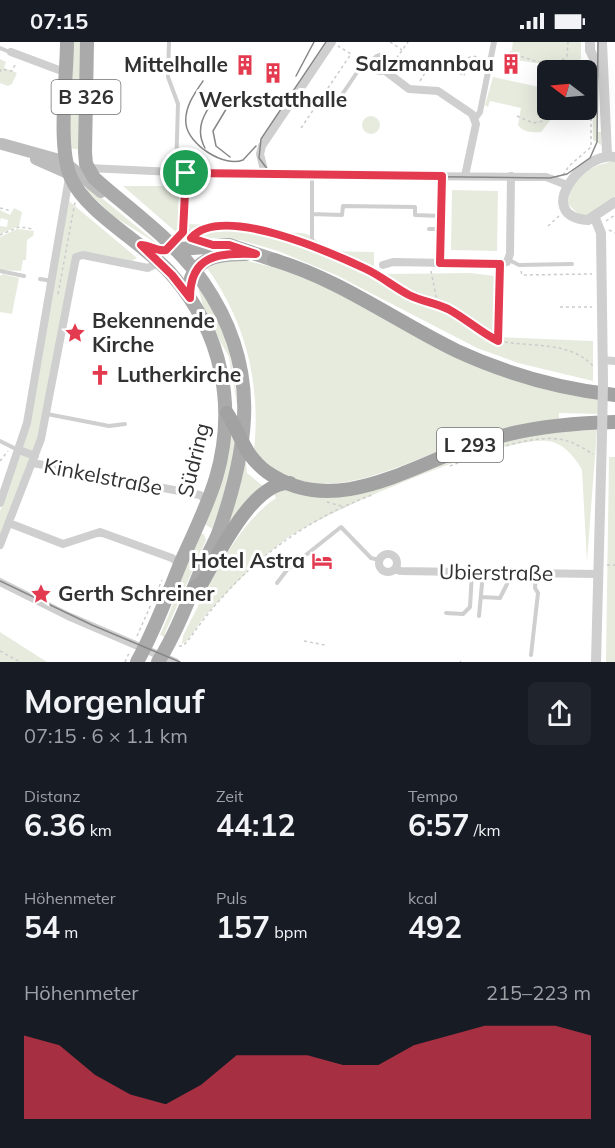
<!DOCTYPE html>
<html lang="de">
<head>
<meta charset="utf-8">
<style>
  body { margin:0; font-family:Mulish,sans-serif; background:#20242c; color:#f1f3f6; height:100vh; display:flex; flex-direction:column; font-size:22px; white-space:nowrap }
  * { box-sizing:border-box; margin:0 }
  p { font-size:20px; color:#9ea1a6 }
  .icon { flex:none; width:33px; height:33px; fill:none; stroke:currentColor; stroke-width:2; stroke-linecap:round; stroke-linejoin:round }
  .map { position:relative; height:620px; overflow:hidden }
  .sheet { display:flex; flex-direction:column; background:#171b24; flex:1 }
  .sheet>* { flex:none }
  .needle { width:39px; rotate:286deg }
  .fabs { position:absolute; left:537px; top:18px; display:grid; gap:12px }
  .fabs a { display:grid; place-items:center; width:60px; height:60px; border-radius:9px; background:#171b24; box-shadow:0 6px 24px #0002; font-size:30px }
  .pin { position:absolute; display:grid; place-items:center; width:51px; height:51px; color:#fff; margin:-26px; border:3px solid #fff; border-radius:50%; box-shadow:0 2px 6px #0007 }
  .round { display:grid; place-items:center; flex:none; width:63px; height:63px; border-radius:9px; background:#20242c }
  .head { display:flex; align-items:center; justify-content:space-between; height:102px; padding:0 24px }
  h1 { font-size:33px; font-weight:700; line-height:45px }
  .stats { display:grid; grid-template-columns:repeat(3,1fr); gap:9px; height:102px; padding:6px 24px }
  .stats div { display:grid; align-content:center }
  .stats b { font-size:30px; font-weight:700 }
  .stats small { font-size:16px; font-weight:400 }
  .stats p { font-size:16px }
  .chart { height:168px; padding:12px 24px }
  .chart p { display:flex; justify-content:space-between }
  .chart svg { width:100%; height:108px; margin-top:6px; fill:#e33a4f; opacity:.7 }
  .status { display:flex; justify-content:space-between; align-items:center; height:42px; padding:0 30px; background:#171b24; direction:ltr }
  .status svg { height:16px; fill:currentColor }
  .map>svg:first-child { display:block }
</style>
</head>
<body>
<div class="status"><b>07:15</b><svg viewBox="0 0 49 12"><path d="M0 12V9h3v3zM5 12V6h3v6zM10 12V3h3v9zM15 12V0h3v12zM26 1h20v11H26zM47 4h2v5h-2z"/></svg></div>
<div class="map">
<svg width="615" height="620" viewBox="0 0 615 620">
  <rect width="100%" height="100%" fill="#fff"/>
  <!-- green -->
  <path fill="#e6ebde" d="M70 0H83L81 108 69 106Z
    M513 0H581V17L561 28H548V23L510 17Z
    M0 17 6 20 4 26 17 31 12 42 8 44 0 41Z
    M592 26H595L597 33V90H601V103L593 98Z
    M547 29 548 68H554L552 76 541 90C532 91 523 90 518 83L521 66 490 59 488 65 485 63 493 35 544 46Z
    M362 83a9 9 0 1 1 18 0a9 9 0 1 1-18 0Z
    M615 119V154L593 173H579L568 162C570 136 590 123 615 119Z
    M86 143 159 203 113 174 86 148Z
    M123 144H181L180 178 176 190Z
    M452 148 498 149 497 209 451 208Z
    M69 159 137 216 132 219 82 209 39 397 0 500V469L22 408Z
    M14 166 22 170 19 184 0 192V184L7 185 8 178 1 176 0 180V168L10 173Z
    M188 182 278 186V191C302 191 311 187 325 209L374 210V228L387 232 470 231 495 234 498 237 497 295 593 299V339L518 321 477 306 336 233 278 209 240 198 195 195 189 188Z
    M17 187 34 189 33 194 27 198 26 218H23L21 229 0 228V195Z
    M225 219H248L305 233 399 284 599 357V372L559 371V377C522 386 483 393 448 406 385 428 310 473 254 408 261 342 246 280 207 226Z
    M3 232 19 236 12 272 0 270V234Z
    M198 245C228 289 233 318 238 369L229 315 205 272Z
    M230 385 238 405 228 445 212 487 205 482Z
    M597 388 587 519 582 428C576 417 566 404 553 400 515 387 322 471 286 497 257 519 231 545 207 572 198 581 191 598 182 602L183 594C206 550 234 484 276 456L273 450 281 447 318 452 487 401 559 389Z
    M609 415H615V620H606Z
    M246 419 247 431 263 444 223 491Z
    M199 492H204L206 498 165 591V595L160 593C176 559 184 526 199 492Z
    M0 590 47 620H0Z"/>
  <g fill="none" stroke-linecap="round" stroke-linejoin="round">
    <!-- path -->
    <path stroke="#ccc" stroke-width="1.5" stroke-dasharray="3 3" stroke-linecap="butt" d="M390 0 402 8
      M510 10C525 16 555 29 567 14L568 0
      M393 21 408 0
      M551 28 556 21
      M0 30 1 27 12 29 16 21
      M420 39 432 20 439 18 464 34 468 16 472 14 483 16
      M517 74 533 81 543 79 542 61 548 49
      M301 86 351 12 338 4
      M563 133 569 124 591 105V33
      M0 166 11 169
      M606 179 615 173
      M548 184 559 174
      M609 188 615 191
      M197 189 213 184 262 187 276 193 306 200
      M0 193 19 185 34 187
      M315 206 367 228 412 254 448 267 492 296
      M431 229 436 254 442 265
      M521 229 522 233 592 232
      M58 252 75 160
      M560 265H592
      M505 300C535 305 571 300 593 324
      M0 419 8 409
      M450 424C482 412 529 391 564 398 574 400 584 407 593 412
      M327 460 345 465
      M607 523H615
      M137 594 162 538
      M304 599 325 603
      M179 604H183L190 596C236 530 296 481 372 453
      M0 609 20 620
      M125 620 130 609
      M460 620 461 619"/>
    <!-- service -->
    <path stroke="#cfcfcf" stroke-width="4" d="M169 0 168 35 178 62 176 129
      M0 6 10 10
      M335 63 358 29 374 23
      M312 172 342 173 343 164 415 165V173L441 174
      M429 187H440
      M312 203V133
      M509 218 519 223 572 222
      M0 229 24 234
      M40 237 52 239
      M47 372 109 384 125 382
      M0 399 18 408
      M277 541 287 528 341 485 371 516 379 518
      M481 555 500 556 507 542 508 531
      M446 571 463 572 470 565 472 531
      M479 574 483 531
      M531 613 538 551 535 546 536 532"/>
    <!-- pedestrian -->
    <path stroke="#cfcfcf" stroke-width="6" d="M475 77 480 70 494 0
      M498 299 500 222"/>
    <!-- minor -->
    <path stroke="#cfcfcf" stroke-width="8" d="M11 10 59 28H67
      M374 22a7 7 0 1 1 14 0a7 7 0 1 1-14 0Z
      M384 28 409 47 438 49 472 72 476 82 465 134
      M88 126 239 133 546 135 567 143
      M265 132 260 112 262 104 332 0
      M184 187 191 196 205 201
      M171 204 184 187 186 131
      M440 221 442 134
      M383 223 393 220 500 222 507 220 510 212 511 134
      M602 318 615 319
      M19 408 35 414
      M33 421 200 453 208 459
      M0 461 27 381 69 136
      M9 481 63 502 100 490 172 516 180 522
      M0 503 41 397 76 215 83 213 148 226 160 220
      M379 521a9 9 0 1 1 18 0a9 9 0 1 1-18 0Z
      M396 526 400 529 597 532
      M0 540 68 574 175 620"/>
    <!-- tertiary -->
    <path stroke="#cfcfcf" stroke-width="10" d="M590 0V8L601 32
      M602 0 607 113
      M615 115C584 108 532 174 588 178L615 160
      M595 176 601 191 603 341
      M596 620 602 393"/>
    <!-- secondary -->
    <path stroke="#bcbcbc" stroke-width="12" d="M2 102 63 119 101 150
      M36 117 70 132 73 127"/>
    <!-- primary -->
    <path stroke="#aaa" stroke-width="14" d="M67 0C67 36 57 104 71 136 87 172 145 201 172 233 222 290 237 364 216 436 207 465 193 493 181 520 167 554 155 588 137 620
      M87 0 85 110 86 122 94 136C131 169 175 199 203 240 261 324 250 402 218 492 212 506 204 519 199 533 187 562 175 593 158 620
      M171 204 181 207 229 203 274 218
      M191 236C200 213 225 212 246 212"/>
    <!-- trunk -->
    <path stroke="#a2a2a2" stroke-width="14" d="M274 218C341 238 395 279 457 309 507 332 561 347 615 353
      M227 371C242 394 243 412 267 430 336 479 417 420 484 399 527 385 571 381 615 380
      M195 545 202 541C218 513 253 439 290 441"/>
    <!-- tram -->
    <path stroke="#878787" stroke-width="1.5" d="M326 0 261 97 259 116 268 128 284 133 550 136 567 132 590 116 597 100 598 0
      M296 34 314 0
      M203 39C194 52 184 66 186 82 188 102 224 126 243 118L256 104
      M205 106C193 84 207 68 219 50
      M230 115 216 104 213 89 231 59
      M0 539 92 583 180 620"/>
    <!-- tertiary-bridge -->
    <path stroke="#cfcfcf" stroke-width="10" d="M602 393 603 341"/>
  </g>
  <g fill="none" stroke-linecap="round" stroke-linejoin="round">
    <!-- route casing -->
    <g stroke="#fff" stroke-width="12">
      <path id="route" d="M186 131 442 134 440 221 500 222 498 299C480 290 465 276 448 267 435 261 421 259 409 253 394 245 381 234 366 227 330 210 221 161 191 196L213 203H229L256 212C219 211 190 212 190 256L172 233 141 203C150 203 157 210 166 208L183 190Z"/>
    </g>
    <!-- route -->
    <use href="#route" stroke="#e33a4f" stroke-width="8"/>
  </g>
  <!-- icons -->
  <defs>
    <g id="building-bare" transform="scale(1.62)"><path d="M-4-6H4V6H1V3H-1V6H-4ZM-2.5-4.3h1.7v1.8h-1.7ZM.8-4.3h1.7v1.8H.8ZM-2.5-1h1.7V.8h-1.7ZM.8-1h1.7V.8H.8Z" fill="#e33a4f" stroke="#fff" stroke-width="2.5" paint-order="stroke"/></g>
    <g id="sight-bare" transform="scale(1.62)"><path d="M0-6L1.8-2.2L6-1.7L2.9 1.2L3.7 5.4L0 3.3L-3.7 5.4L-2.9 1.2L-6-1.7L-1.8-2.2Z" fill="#e33a4f" stroke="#fff" stroke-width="2.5" paint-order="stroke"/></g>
    <g id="church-bare" transform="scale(1.62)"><path d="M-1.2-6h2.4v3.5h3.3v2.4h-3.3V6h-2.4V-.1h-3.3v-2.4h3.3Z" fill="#e33a4f" stroke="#fff" stroke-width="2.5" paint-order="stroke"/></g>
    <g id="hotel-bare" transform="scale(1.62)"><path d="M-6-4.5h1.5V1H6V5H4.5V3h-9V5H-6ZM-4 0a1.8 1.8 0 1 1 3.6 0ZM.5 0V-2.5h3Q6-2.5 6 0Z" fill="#e33a4f" stroke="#fff" stroke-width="2.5" paint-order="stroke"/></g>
  </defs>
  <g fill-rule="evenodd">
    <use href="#building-bare" x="511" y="22"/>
    <use href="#building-bare" x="245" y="23"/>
    <use href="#building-bare" x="273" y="31"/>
    <use href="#sight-bare" x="75" y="291"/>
    <use href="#church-bare" x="100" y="333"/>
    <use href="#hotel-bare" x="322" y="519"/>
    <use href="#sight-bare" x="41" y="552"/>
  </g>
  <g text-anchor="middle" stroke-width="6" stroke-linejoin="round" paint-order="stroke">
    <!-- shield labels -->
    <g fill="#fff" stroke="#707070" stroke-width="1.5">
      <rect x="51.5" y="38" width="69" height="34" rx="4.5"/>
      <rect x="437" y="386" width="66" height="34" rx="4.5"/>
    </g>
    <g font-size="20" font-weight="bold" fill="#323232">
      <text x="86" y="62">B 326</text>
      <text x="470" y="410">L 293</text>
    </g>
    <!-- poi labels -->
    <g font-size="21" font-weight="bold" fill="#323232" stroke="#fff" text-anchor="end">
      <text x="494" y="29">Salzmannbau</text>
      <text x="228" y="30">Mittelhalle</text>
      <text x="273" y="65" text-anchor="middle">Werkstatthalle</text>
      <text x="92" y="286" text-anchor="start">Bekennende<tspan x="92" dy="24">Kirche</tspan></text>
      <text x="117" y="340" text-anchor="start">Lutherkirche</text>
      <text x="305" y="526">Hotel Astra</text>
      <text x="58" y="559" text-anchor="start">Gerth Schreiner</text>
    </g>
    <!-- street labels -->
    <g font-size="21" fill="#323232" stroke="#fff">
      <text transform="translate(194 418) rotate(-76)" y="7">Südring</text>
      <text transform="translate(103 435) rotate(11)" y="7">Kinkelstraße</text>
      <text transform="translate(496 531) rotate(1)" y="7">Ubierstraße</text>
    </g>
  </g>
</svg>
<div class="fabs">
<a><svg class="needle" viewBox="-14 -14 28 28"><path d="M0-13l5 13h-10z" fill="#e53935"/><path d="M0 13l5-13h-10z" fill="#9ea1a6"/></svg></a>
</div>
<div class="pin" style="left:186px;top:131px;background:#1e9e55"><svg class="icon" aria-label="arrive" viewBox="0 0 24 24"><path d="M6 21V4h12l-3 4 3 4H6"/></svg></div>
</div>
<section class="sheet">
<div class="head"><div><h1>Morgenlauf</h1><p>07:15 · 6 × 1.1 km</p></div><a class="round"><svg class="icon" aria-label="share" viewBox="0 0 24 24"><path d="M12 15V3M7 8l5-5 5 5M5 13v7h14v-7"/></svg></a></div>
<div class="stats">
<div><p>Distanz</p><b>6.36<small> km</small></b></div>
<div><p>Zeit</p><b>44:12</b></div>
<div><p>Tempo</p><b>6:57<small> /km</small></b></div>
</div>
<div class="stats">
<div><p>Höhenmeter</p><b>54<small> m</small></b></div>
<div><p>Puls</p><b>157<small> bpm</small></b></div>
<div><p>kcal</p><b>492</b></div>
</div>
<div class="chart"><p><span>Höhenmeter</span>215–223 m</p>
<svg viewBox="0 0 160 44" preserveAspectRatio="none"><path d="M0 44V10L10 14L20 26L30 34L40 38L50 30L60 18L70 18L80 18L90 22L100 22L110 14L120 10L130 6L140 6L150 6L160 10V44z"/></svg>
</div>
</section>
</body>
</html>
